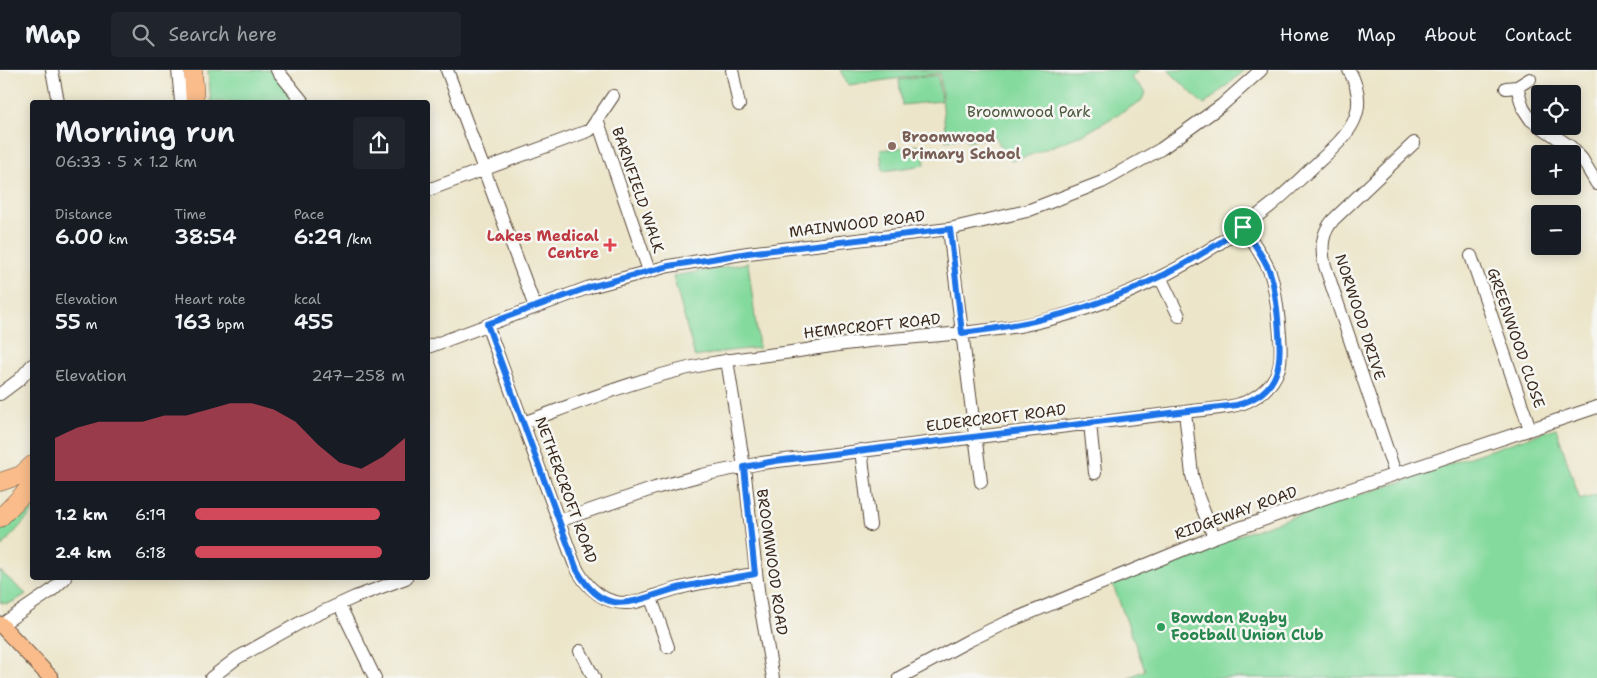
<!DOCTYPE html>
<html lang="en">
<head>
<meta charset="utf-8">
<style>
  body { margin:0; font-family:"Shantell Sans",sans-serif; background:#20242c; color:#f1f3f6; height:100vh; display:flex; flex-direction:column; font-size:19px; white-space:nowrap }
  * { box-sizing:border-box; margin:0 }
  p { font-size:16px; color:#9ea1a6 }
  .icon { flex:none; width:28px; height:28px; fill:none; stroke:currentColor; stroke-width:2; stroke-linecap:round; stroke-linejoin:round }
  .map { position:relative; flex:1; overflow:hidden }
  .details { position:absolute; left:30px; top:30px; width:400px; height:480px; display:flex; flex-direction:column; background:#171b24; border-radius:5px; box-shadow:0 2px 12px #0003 }
  .details>* { flex:none }
  .buttons { position:absolute; left:1531px; top:15px; display:grid; gap:10px }
  .buttons a { display:grid; place-items:center; width:50px; height:50px; border-radius:5px; background:#171b24; box-shadow:0 2px 12px #0003; font-size:25px }
  .pin { position:absolute; display:grid; place-items:center; width:42px; height:42px; color:#fff; margin:-21px; border:2px solid #fff; border-radius:50%; box-shadow:0 1px 5px #0007 }
  .round { display:grid; place-items:center; flex:none; width:52px; height:52px; border-radius:5px; background:#20242c }
  .headline { display:flex; align-items:center; justify-content:space-between; height:85px; padding:0 25px }
  h1 { font-size:28px; font-weight:600; line-height:38px }
  .stats { display:grid; grid-template-columns:repeat(3,1fr); gap:8px; height:85px; padding:5px 25px }
  .stats div { display:grid; align-content:center }
  .stats b { font-size:21px; font-weight:600 }
  .stats small { font-size:14px; font-weight:400 }
  .stats p { font-size:14px }
  .chart { height:140px; padding:10px 25px }
  .chart p { display:flex; justify-content:space-between }
  .chart svg { width:100%; height:90px; margin-top:5px; fill:#d1495b; opacity:.7 }
  ul { padding:0 25px; list-style:none; font-size:16px }
  li { display:grid; grid-template-columns:80px 60px 1fr; align-items:center; height:38px }
  li i { height:12px; border-radius:6px; background:#d1495b }
  header { display:flex; align-items:center; gap:30px; box-sizing:border-box; height:70px; padding:0 25px; background:#171b24; border-bottom:1px solid #363941 }
  header strong { font-size:24px }
  nav { display:flex; gap:28px; margin-inline-start:auto; font-size:18px }
  .search { width:350px; height:45px; background:#20242c; display:flex; align-items:center; gap:12px; box-sizing:border-box; padding:0 18px; border-radius:5px; color:#9ea1a6; font-size:19px }
  .map>svg:first-child { display:block }
</style>
</head>
<body>
<header>
<strong>Map</strong>
<div class="search"><svg class="icon" aria-label="search" viewBox="0 0 24 24"><circle cx="10" cy="10" r="6"/><path d="M15 15l6 6"/></svg>Search here</div>
<nav><a>Home</a><a>Map</a><a>About</a><a>Contact</a></nav>
</header>
<div class="map">
<svg width="1597" height="608" viewBox="0 0 1597 608">
  <rect width="100%" height="100%" fill="#f6f6f2"/>
  <filter id="ink" filterUnits="userSpaceOnUse"><feTurbulence type="fractalNoise" baseFrequency=".02" numOctaves="2"/><feDisplacementMap in="SourceGraphic" scale="10" xChannelSelector="R" yChannelSelector="G"/><feConvolveMatrix kernelMatrix="1 2 1 2 8 2 1 2 1" color-interpolation-filters="sRGB"/></filter>
  <filter id="wash" filterUnits="userSpaceOnUse"><feTurbulence type="fractalNoise" baseFrequency=".0096" numOctaves="4" result="noise"/><feDisplacementMap in="SourceGraphic" scale="20" xChannelSelector="R" yChannelSelector="G"/><feGaussianBlur stdDeviation="1.12" result="paint"/><feColorMatrix in="noise" values="0 0 0 0 0 0 0 0 0 0 0 0 0 0 0 0 0 1.4 0 .05"/><feComposite in="paint" operator="in"/></filter>
  <g filter="url(#wash)">
    <rect width="100%" height="100%" fill="#ece5c9"/>
    <!-- green -->
    <path fill="#84da9d" stroke="#60825e" d="M208 0H270L298 32H211Z
      M840 0H1139L1131 8 1146 22 1141 31 1086 63 1028 86 1011 91 994 66 967 72 965 66 946 71 940 3 848 15Z
      M1168 0H1245L1204 35Z
      M938 5 941 31 902 35 899 10Z
      M923 75 925 95 883 101 880 80Z
      M748 193 759 278 728 281 695 287 673 206Z
      M1556 358 1580 430 1597 425V608H1128L1145 600 1113 515 1242 464 1355 426 1408 410 1416 405Z
      M32 432V443L0 478V461Z
      M0 501 26 524C18 529 9 537 0 532Z"/>
  </g>
  <g filter="url(#ink)">
    <g fill="none" stroke-linecap="round" stroke-linejoin="round">
      <!-- minor casing -->
      <g stroke="#564638" stroke-width="14">
        <path id="minor" d="M52 0 58 32
          M178 0 181 32
          M277 0 303 32
          M447 0 535 237
          M732 0 739 35
          M1517 17 1523 38 1531 50 1571 77 1582 89 1597 114
          M1506 18 1517 17 1530 9
          M597 49 649 201
          M428 120 585 62 590 60 613 26
          M949 159 981 412
          M1471 186 1530 359
          M1160 207 1179 246
          M487 255 574 493C585 518 607 538 636 532 651 528 665 521 680 518 705 511 730 508 755 504
          M428 277 590 217 669 196 748 183 949 159 1027 141 1102 112 1161 79 1222 35 1261 0
          M727 290 744 397 759 528 773 608
          M0 324 20 309 32 295
          M1185 342 1192 405 1198 427 1214 467
          M523 353C583 331 645 306 707 294 733 289 759 286 784 283 813 279 841 274 870 271 920 266 970 264 1019 256 1110 239 1199 194 1270 136 1285 124 1299 110 1313 97 1344 68 1374 45 1349 0
          M1090 353 1095 403
          M861 380 870 455
          M1395 403 1324 193C1321 176 1322 163 1333 150L1414 73
          M559 451 655 418 702 405 761 393 1185 342C1205 339 1235 339 1252 329 1264 322 1275 311 1279 298 1284 281 1276 216 1269 200 1262 184 1252 171 1243 157
          M651 528 668 577
          M339 534 375 608
          M1 555 51 521 65 508
          M580 581 594 608
          M211 608 237 588 305 550 355 527 406 508
          M899 608 970 570 1005 553 1214 467 1345 421 1597 337"/>
      </g>
      <!-- major casing -->
      <g stroke="#564638" stroke-width="17">
        <path id="major" d="M0 554 51 608"/>
      </g>
      <!-- highway casing -->
      <g stroke="#564638" stroke-width="19">
        <path id="highway" d="M193 0 195 32
          M0 412 21 405 32 395
          M0 448 32 415"/>
      </g>
      <!-- minor -->
      <use href="#minor" stroke="#fff" stroke-width="12"/>
      <!-- major -->
      <use href="#major" stroke="#f9bc8a" stroke-width="15"/>
      <!-- highway -->
      <use href="#highway" stroke="#f9bc8a" stroke-width="18"/>
    </g>
  </g>
  <g fill="none" stroke-linecap="round" stroke-linejoin="round" filter="url(#ink)">
    <!-- route casing -->
    <g stroke="#fff" stroke-width="10">
      <path id="route" d="M1243 157C1252 171 1262 184 1269 200 1275 215 1276 232 1278 249 1281 289 1285 321 1237 335L775 391 744 397 755 504C731 508 706 512 682 517 639 527 607 554 577 500L487 254 590 217 669 196 748 183 950 159 962 263C1068 251 1155 219 1243 157Z"/>
    </g>
    <!-- route -->
    <use href="#route" stroke="#1a73e8" stroke-width="6"/>
  </g>
  <!-- markers -->
  <circle fill="#8d6e63" stroke="#f6f6f2" stroke-width="2" cx="892" cy="76" r="5"/>
  <path fill="#e0444e" stroke="#f6f6f2" stroke-width="2" d="M607.5 167.5h5v5h5v5h-5v5h-5v-5h-5v-5h5z"/>
  <circle fill="#2e9e5b" stroke="#f6f6f2" stroke-width="2" cx="1161" cy="557" r="5"/>
  <g text-anchor="middle" stroke-width="5" stroke-linejoin="round" paint-order="stroke">
    <!-- park labels -->
    <g font-size="15" fill="#4d563e" stroke="#f6f6f2">
      <text x="1029" y="47">Broomwood Park</text>
    </g>
    <!-- education labels -->
    <g font-size="15" font-weight="bold" fill="#785e54" stroke="#f6f6f2" text-anchor="start">
      <text x="902" y="72">Broomwood<tspan x="902" dy="17">Primary School</tspan></text>
    </g>
    <!-- street labels -->
    <g font-size="15" fill="#3b2a1e" stroke="#f6f6f2">
      <text transform="translate(638 120) rotate(71)" y="5">BARNFIELD WALK</text>
      <text transform="translate(857 154) rotate(-7)" y="5">MAINWOOD ROAD</text>
      <text transform="translate(1360 247) rotate(72)" y="5">NORWOOD DRIVE</text>
      <text transform="translate(872 256) rotate(-6)" y="5">HEMPCROFT ROAD</text>
      <text transform="translate(1516 268) rotate(71)" y="5">GREENWOOD CLOSE</text>
      <text transform="translate(996 348) rotate(-7)" y="5">ELDERCROFT ROAD</text>
      <text transform="translate(566 420) rotate(70)" y="5">NETHERCROFT ROAD</text>
      <text transform="translate(1236 443) rotate(-20)" y="5">RIDGEWAY ROAD</text>
      <text transform="translate(772 492) rotate(82)" y="5">BROOMWOOD ROAD</text>
    </g>
    <!-- health labels -->
    <g font-size="15" font-weight="bold" fill="#be3a42" stroke="#f6f6f2" text-anchor="end">
      <text x="599" y="171">Lakes Medical<tspan x="599" dy="17">Centre</tspan></text>
    </g>
    <!-- leisure labels -->
    <g font-size="15" font-weight="bold" fill="#27864d" stroke="#f6f6f2" text-anchor="start">
      <text x="1171" y="553">Bowdon Rugby<tspan x="1171" dy="17">Football Union Club</tspan></text>
    </g>
  </g>
</svg>
<div class="buttons">
<a><svg class="icon" aria-label="locate" viewBox="0 0 24 24"><circle cx="12" cy="12" r="6"/><path d="M12 2v4M12 18v4M2 12h4M18 12h4"/></svg></a>
<a>+</a>
<a>−</a>
</div>
<div class="pin" style="left:1243px;top:157px;background:#1e9e55"><svg class="icon" aria-label="arrive" viewBox="0 0 24 24"><path d="M6 21V4h12l-3 4 3 4H6"/></svg></div>
<section class="details">
<div class="headline"><div><h1>Morning run</h1><p>06:33 · 5 × 1.2 km</p></div><a class="round"><svg class="icon" aria-label="share" viewBox="0 0 24 24"><path d="M12 15V3M7 8l5-5 5 5M5 13v7h14v-7"/></svg></a></div>
<div class="stats">
<div><p>Distance</p><b>6.00<small> km</small></b></div>
<div><p>Time</p><b>38:54</b></div>
<div><p>Pace</p><b>6:29<small> /km</small></b></div>
</div>
<div class="stats">
<div><p>Elevation</p><b>55<small> m</small></b></div>
<div><p>Heart rate</p><b>163<small> bpm</small></b></div>
<div><p>kcal</p><b>455</b></div>
</div>
<div class="chart"><p><span>Elevation</span>247–258 m</p>
<svg viewBox="0 0 160 44" preserveAspectRatio="none"><path d="M0 44V23L10 18L20 15L30 15L40 15L50 12L60 12L70 9L80 6L90 6L100 9L110 15L120 26L130 35L140 38L150 32L160 23V44z"/></svg>
</div>
<ul>
<li><b>1.2 km</b>6:19<i style="width:88%"></i></li>
<li><b>2.4 km</b>6:18<i style="width:89%"></i></li>
</ul>
</section>
</div>
</body>
</html>
